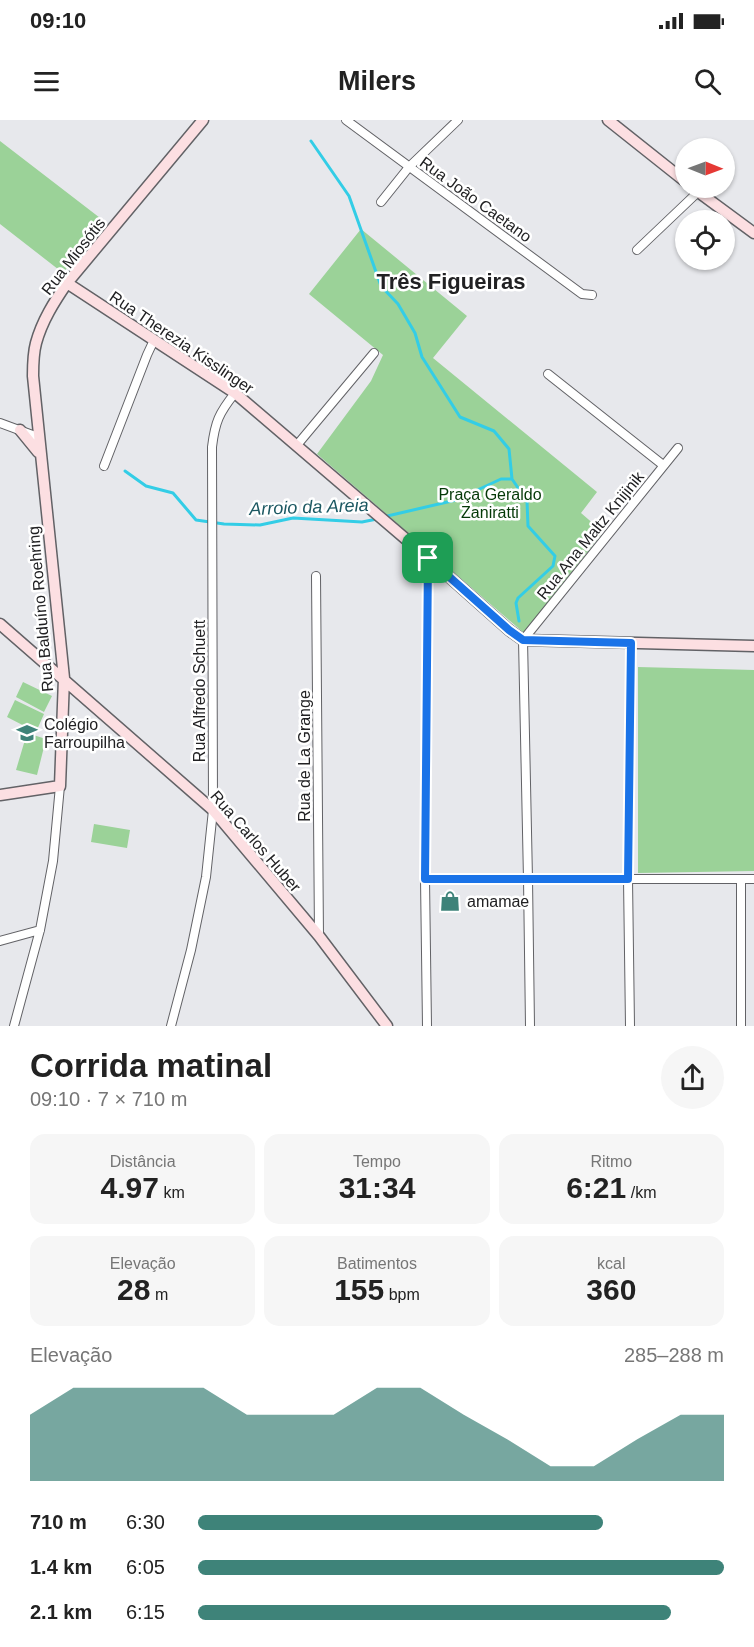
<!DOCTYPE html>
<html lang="pt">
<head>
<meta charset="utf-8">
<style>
  body { margin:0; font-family:Helvetica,sans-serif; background:#f6f6f6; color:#222; height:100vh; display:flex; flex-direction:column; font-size:22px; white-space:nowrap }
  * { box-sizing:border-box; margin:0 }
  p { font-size:20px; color:#767676 }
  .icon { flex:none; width:33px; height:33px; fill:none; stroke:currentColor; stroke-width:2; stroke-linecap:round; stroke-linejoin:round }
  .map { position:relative; height:906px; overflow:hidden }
  .panel { display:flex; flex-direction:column; background:#fff; flex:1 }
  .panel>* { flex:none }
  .needle { width:39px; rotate:91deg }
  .fabs { position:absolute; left:675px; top:18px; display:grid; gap:12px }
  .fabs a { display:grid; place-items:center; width:60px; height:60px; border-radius:50%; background:#fff; box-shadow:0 2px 4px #0004; font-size:30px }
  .pin { position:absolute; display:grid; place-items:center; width:51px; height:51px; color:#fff; margin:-26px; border-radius:12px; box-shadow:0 3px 9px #0006 }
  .round { display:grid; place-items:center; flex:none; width:63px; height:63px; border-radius:32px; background:#f6f6f6 }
  .summary { display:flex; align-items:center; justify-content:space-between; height:102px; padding:0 30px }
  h1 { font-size:33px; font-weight:600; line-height:45px }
  .metrics { display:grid; grid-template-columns:repeat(3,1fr); gap:9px; height:102px; padding:6px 30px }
  .metrics div { display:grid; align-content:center; border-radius:15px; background:#f6f6f6; text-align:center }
  .metrics b { font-size:30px; font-weight:600 }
  .metrics small { font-size:16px; font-weight:400 }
  .metrics p { font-size:16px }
  .chart { height:168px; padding:12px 30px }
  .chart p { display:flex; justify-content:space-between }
  .chart svg { width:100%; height:108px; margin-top:6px; fill:#3e8379; opacity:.7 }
  ul { padding:0 30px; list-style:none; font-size:20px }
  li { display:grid; grid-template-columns:96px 72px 1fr; align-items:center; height:45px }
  li i { height:15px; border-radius:8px; background:#3e8379 }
  .status { display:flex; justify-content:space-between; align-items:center; height:42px; padding:0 30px; background:#fff; direction:ltr }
  .status svg { height:16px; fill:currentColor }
  header { display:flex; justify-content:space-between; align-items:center; height:78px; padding:0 30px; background:#fff; font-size:27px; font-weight:600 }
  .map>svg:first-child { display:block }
</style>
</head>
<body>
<div class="status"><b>09:10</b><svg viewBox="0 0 49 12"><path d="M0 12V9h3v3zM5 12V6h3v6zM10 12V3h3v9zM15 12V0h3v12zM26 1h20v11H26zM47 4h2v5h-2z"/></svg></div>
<header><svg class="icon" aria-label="menu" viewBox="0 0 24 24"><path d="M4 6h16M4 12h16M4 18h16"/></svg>Milers<svg class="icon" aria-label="search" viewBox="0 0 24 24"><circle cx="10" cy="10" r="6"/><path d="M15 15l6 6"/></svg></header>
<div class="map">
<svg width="754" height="906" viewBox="0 0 754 906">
  <rect width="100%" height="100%" fill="#e7e8ec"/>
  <!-- green -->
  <path fill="#9bd298" d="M0 21 104 101 63 153 0 104Z
    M361 109 467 196 433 238 597 372 581 393 603 412 524 513 317 334 371 261 383 235 309 174Z
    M638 547 754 550V751L638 753Z
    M23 562 52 576 44 592 16 577Z
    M15 580 44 594 36 612 7 597Z
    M27 613 46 619 37 655 16 650Z
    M94 704 130 710 127 728 91 722Z"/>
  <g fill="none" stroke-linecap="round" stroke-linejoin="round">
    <!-- stream -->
    <path stroke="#33cde6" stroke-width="3" d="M311 21 349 76 381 166 398 184 415 213 422 237 460 297 494 311 509 329 512 359
      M125 351 146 366 173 373 196 400 224 404 260 405 293 398 362 402 377 399
      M383 397 456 380 501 359H512L527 381 528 406 555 436 553 446 518 478 516 483 519 501"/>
    <!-- street casing -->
    <g stroke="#626266" stroke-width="10">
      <path id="street" d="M346 0 582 174 592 175
        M381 82 409 47 458 0
        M637 130 698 72
        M548 254 663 345
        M0 303 38 317
        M297 325 374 233
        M104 346 147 235 154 220
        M316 456 319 816
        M425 759H754
        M0 821 40 810
        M14 906 40 810 53 741 60 666
        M171 906 191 830 206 757 213 690 212 327C215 302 219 293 235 273
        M427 906 425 759 428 438
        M530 906 528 759 523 520 678 328
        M630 906 628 759 631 523
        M741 906V759"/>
    </g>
    <!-- secondary casing -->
    <g stroke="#626266" stroke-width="13">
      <path id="secondary" d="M608 0 686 62
        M693 68 754 113
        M67 163 235 273 428 438 509 510 523 520 754 526
        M20 310 38 332
        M0 504 213 690 319 816 387 906
        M0 675 60 666 64 558 33 256C33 246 33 234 36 223 42 201 54 182 67 163L203 0"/>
    </g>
    <!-- street -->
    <use href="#street" stroke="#fff" stroke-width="8"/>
    <!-- secondary -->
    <use href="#secondary" stroke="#fcdfe2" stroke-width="10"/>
  </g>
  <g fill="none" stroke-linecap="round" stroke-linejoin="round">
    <!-- route casing -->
    <g stroke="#fff" stroke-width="12">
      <path id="route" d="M428 438 509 510 523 520 631 523 628 759H425Z"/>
    </g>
    <!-- route -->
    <use href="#route" stroke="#1a73e8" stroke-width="8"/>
  </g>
  <!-- icons -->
  <defs>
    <g id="school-bare" transform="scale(1.62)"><path d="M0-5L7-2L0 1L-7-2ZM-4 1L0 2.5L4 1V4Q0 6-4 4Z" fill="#3e8379" stroke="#fff" stroke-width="2.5" paint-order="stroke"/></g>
    <g id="shop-bare" transform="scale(1.62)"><path d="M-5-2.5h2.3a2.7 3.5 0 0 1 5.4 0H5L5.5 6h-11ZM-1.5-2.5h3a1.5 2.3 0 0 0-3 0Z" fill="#3e8379" stroke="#fff" stroke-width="2.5" paint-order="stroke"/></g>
  </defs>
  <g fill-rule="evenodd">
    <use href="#school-bare" x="27" y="613"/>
    <use href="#shop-bare" x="450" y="781"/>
  </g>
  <g text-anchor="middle" stroke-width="5" stroke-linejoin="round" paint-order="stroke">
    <!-- street labels -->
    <g font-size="16" fill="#212123" stroke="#fff">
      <text transform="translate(476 79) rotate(36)" y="6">Rua João Caetano</text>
      <text transform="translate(73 136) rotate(-52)" y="6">Rua Miosótis</text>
      <text transform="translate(182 222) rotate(34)" y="6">Rua Therezia Kisslinger</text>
      <text transform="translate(590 415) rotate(-51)" y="6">Rua Ana Maltz Knijinik</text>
      <text transform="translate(40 489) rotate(-95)" y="6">Rua Balduíno Roehring</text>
      <text transform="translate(199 571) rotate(-90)" y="6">Rua Alfredo Schuett</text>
      <text transform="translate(304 636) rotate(-90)" y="6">Rua de La Grange</text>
      <text transform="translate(256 721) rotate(49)" y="6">Rua Carlos Huber</text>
    </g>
    <!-- park labels -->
    <g font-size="16" fill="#043907" stroke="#fff">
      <text x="490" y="380">Praça Geraldo<tspan x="490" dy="18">Zaniratti</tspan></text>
    </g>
    <!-- poi labels -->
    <g font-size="16" fill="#212123" stroke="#fff" text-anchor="start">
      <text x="44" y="610">Colégio<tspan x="44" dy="18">Farroupilha</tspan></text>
      <text x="467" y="787">amamae</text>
    </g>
    <!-- water labels -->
    <g font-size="18" font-style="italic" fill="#1c5862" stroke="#fff">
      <text transform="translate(309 387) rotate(-2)" y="6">Arroio da Areia</text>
    </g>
    <!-- district labels -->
    <g font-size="22" font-weight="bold" fill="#212123" stroke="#fff">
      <text x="451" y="169">Três Figueiras</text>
    </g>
  </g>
</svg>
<div class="fabs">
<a><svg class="needle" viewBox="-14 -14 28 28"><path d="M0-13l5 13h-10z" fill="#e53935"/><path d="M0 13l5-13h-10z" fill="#767676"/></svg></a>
<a><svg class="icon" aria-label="locate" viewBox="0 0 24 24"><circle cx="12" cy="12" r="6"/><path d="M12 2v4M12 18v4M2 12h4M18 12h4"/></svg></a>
</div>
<div class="pin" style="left:428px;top:438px;background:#1e9e55"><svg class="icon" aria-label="arrive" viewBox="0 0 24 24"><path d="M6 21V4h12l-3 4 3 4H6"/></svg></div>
</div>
<section class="panel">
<div class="summary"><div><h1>Corrida matinal</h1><p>09:10 · 7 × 710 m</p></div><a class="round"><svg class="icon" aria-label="share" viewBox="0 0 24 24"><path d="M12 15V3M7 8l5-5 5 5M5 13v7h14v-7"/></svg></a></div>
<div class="metrics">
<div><p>Distância</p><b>4.97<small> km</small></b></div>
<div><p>Tempo</p><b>31:34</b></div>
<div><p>Ritmo</p><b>6:21<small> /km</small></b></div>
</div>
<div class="metrics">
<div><p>Elevação</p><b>28<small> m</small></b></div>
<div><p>Batimentos</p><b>155<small> bpm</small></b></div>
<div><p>kcal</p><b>360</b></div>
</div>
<div class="chart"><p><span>Elevação</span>285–288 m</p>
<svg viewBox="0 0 160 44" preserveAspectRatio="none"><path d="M0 44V17L10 6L20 6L30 6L40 6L50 17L60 17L70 17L80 6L90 6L100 17L110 27L120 38L130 38L140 27L150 17L160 17V44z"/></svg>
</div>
<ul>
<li><b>710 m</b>6:30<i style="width:77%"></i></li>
<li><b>1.4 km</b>6:05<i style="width:100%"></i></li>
<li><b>2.1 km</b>6:15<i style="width:90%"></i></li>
</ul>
</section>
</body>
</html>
